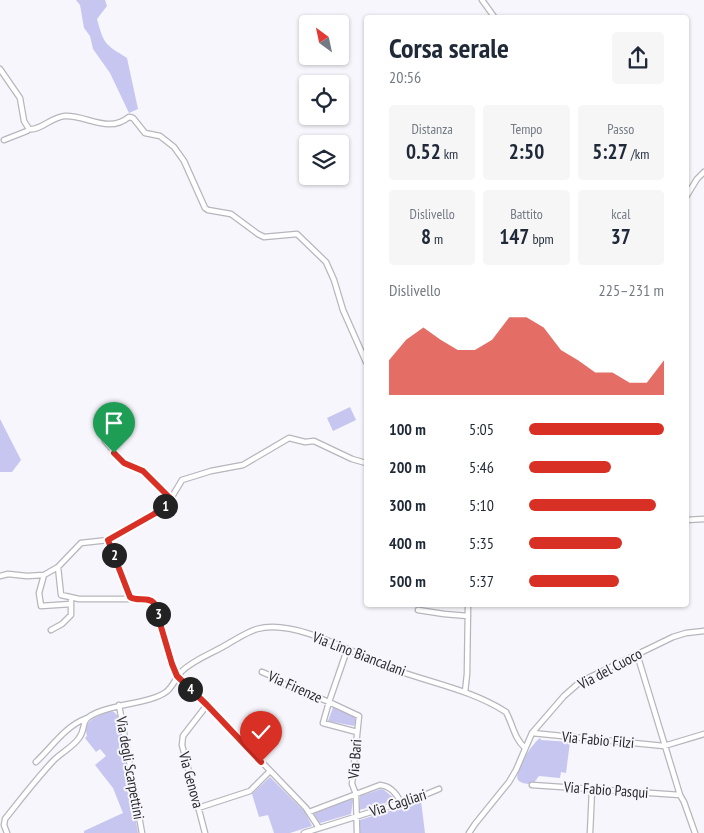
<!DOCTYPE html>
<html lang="it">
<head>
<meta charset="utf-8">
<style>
  body { margin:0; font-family:"PT Sans Narrow",sans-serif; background:#f6f6f7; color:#1f2937; height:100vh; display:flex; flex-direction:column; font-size:19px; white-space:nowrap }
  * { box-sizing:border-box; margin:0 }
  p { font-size:16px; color:#747a83 }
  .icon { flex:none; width:28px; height:28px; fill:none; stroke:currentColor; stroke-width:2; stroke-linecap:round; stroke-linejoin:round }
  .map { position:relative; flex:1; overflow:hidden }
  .drawer { position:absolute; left:364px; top:15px; width:325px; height:592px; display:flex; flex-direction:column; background:#fff; border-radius:5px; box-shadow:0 1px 4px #0004 }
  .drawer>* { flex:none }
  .needle { width:32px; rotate:327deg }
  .fabs { position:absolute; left:299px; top:15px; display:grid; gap:10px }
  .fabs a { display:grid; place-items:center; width:50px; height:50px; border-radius:5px; background:#fff; box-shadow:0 1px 4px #0004; font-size:25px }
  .pin { position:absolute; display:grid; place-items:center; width:42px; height:42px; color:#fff; margin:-51px -21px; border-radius:50% 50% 50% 0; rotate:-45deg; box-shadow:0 0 5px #0007 }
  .pin .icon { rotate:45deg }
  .km { position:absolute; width:25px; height:25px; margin:-12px; border-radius:50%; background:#222; color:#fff; font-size:14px; line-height:25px; text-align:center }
  .round { display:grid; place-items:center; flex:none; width:52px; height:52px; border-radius:5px; background:#f6f6f7 }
  .head { display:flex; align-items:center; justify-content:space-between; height:85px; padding:0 25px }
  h1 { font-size:28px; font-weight:800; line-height:38px }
  .stats { display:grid; grid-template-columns:repeat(3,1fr); gap:8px; height:85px; padding:5px 25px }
  .stats div { display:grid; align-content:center; border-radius:5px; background:#f6f6f7; text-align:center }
  .stats b { font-size:21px; font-weight:800 }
  .stats small { font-size:14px; font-weight:400 }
  .stats p { font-size:14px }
  .chart { height:140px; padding:10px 25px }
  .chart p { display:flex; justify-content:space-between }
  .chart svg { width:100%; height:90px; margin-top:5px; fill:#d93025; opacity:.7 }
  ul { padding:0 25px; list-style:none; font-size:16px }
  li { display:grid; grid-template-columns:80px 60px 1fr; align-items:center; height:38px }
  li i { height:12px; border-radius:6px; background:#d93025 }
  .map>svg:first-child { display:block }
</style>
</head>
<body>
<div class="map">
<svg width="704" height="833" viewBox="0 0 704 833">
  <rect width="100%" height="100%" fill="#f6f6fc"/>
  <!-- green -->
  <path fill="#c7c6f1" d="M76 0H105L107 6 97 19C104 45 105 44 127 58L138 109 129 113 110 73 93 49 90 36 84 28 80 5Z
    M350 407 356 420 333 431 327 418Z
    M0 419 21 460 12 472H0Z
    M334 705 358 717 354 726 328 721Z
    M111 711 114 712 118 716 138 833H84V831L123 813 113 788 95 765 106 756 100 749 96 752 85 738 87 736C82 720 98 716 111 711Z
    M540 738 541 740 570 742 566 773 561 772 560 778 539 776 533 784C529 784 521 784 518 780 513 771 533 743 540 738Z
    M270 777 305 812 312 826 290 833H274L268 815 259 817 252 794Z
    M381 789 384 790 394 798 393 801 359 810 360 796Z
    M352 799 353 800 351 814 320 823 314 814 315 813Z
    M421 801 425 833H360V820Z"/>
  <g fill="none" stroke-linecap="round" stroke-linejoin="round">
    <!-- street casing -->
    <g stroke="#b6b6bc" stroke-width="7">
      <path id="street" d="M482 0 495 18
        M0 69 20 98 24 121 29 129
        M29 129C40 131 51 117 65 116 87 115 108 134 129 117L133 118 145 133 160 136 174 147 184 161 205 208 208 210 231 214 258 234 264 237 297 234 326 262 334 280 343 310 366 362
        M4 140 27 131 29 129
        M686 197 697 179 704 172
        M105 441 124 463 143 471 171 499
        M686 520 704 519
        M108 540 130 597C137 602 148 596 154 603L171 664 177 676 207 705 306 808 319 828
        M58 567 61 595 79 599H132
        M44 575 39 593 41 606 71 604
        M0 576 8 574 27 576 44 575 58 567 81 543 108 540 167 505 182 480 211 471 243 465 289 438 305 442 314 441 352 459 366 463
        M418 610 444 614 468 616
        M51 630 62 624 71 615V601
        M637 654 680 795 684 802 695 833
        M262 672 276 678 280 682 329 702 347 650
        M465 692 467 674 468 605
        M119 705 142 833
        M532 733 664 746 704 734
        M36 762C52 747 65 726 87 718
        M532 785 680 795
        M198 808 250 791 270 771
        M309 812 380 785C390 786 397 794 401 803
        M7 833 4 825 5 819C21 799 36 779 54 760 61 753 74 746 79 738 87 728 79 721 94 714 114 704 151 703 166 692 173 687 176 677 182 671 196 658 214 653 231 642 240 637 247 632 257 629 295 618 357 655 393 669 431 683 472 690 506 712 513 725 514 738 525 748
        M205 833 182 745 183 736 207 705
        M304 833 422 796 439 789
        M357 833 356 794 352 784 359 716 329 702 323 723 357 732
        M469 833 475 824 509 782 516 770 532 733 564 696 580 682 673 637 686 633 704 631
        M590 833 592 790"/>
    </g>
    <!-- street -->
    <use href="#street" stroke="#fff" stroke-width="4.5"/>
  </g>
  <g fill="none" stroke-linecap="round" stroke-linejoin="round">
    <!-- route casing -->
    <g stroke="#fff" stroke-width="10">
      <path id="route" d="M114 453 124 463 143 471 171 499 166 505 154 514 108 540 130 597C137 602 148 596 154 603L172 664 177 676 207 705 261 762"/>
    </g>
    <!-- route -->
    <use href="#route" stroke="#d93025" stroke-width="6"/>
  </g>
  <g text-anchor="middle" stroke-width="4" stroke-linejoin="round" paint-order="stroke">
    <!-- street labels -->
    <g font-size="15" fill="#29292b" stroke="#f6f6fc">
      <text transform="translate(359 654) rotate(21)" y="5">Via Lino Biancalani</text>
      <text transform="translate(610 669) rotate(-28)" y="5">Via del Cuoco</text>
      <text transform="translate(295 687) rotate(24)" y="5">Via Firenze</text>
      <text transform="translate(598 740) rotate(5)" y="5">Via Fabio Filzi</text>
      <text transform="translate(355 759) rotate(-86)" y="5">Via Bari</text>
      <text transform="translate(130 768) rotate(80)" y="5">Via degli Scarpettini</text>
      <text transform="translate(191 780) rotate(75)" y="5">Via Genova</text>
      <text transform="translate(606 790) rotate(4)" y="5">Via Fabio Pasqui</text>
      <text transform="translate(398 803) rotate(-18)" y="5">Via Cagliari</text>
    </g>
  </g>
</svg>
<div class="fabs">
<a><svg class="needle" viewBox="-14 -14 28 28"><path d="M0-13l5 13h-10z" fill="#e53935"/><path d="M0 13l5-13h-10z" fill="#747a83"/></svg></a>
<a><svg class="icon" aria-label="locate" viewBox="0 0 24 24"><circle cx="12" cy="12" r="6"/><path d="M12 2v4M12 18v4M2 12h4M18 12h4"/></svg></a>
<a><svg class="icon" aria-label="layers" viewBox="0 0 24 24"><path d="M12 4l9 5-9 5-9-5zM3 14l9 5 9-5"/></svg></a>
</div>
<div class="pin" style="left:114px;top:453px;background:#1e9e55"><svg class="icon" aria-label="arrive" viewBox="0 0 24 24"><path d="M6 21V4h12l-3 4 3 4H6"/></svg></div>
<div class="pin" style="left:261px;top:762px;background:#d93025"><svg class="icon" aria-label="check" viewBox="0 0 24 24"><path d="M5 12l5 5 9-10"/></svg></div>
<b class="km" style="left:165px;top:506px">1</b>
<b class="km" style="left:114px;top:555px">2</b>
<b class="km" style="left:158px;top:614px">3</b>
<b class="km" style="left:190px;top:689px">4</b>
<section class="drawer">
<div class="head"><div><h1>Corsa serale</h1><p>20:56</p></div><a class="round"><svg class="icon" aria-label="share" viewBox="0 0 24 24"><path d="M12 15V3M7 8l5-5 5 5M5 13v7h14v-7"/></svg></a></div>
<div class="stats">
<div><p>Distanza</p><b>0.52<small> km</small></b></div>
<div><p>Tempo</p><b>2:50</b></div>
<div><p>Passo</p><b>5:27<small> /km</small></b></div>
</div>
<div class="stats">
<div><p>Dislivello</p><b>8<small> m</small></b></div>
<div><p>Battito</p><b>147<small> bpm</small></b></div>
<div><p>kcal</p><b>37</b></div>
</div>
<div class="chart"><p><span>Dislivello</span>225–231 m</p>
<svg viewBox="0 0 160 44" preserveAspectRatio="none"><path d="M0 44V27L10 17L20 11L30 17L40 22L50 22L60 17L70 6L80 6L90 11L100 22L110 27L120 33L130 33L140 38L150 38L160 27V44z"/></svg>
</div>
<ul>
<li><b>100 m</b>5:05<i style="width:100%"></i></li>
<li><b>200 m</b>5:46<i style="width:61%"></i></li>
<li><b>300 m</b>5:10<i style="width:94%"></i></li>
<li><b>400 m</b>5:35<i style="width:69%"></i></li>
<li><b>500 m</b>5:37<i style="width:67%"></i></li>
</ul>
</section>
</div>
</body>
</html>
